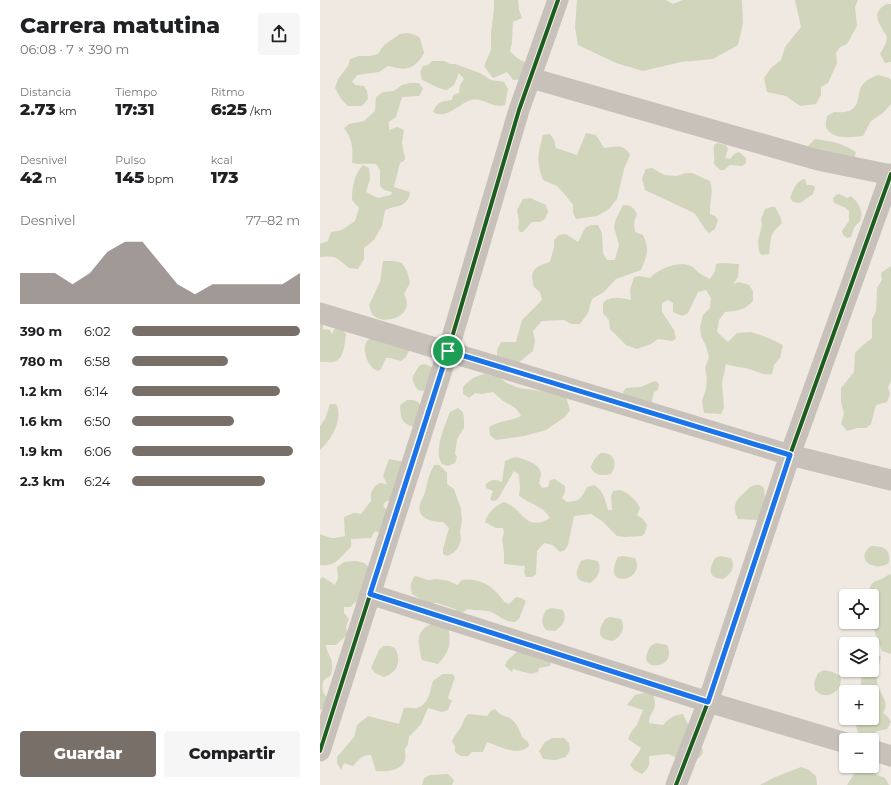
<!DOCTYPE html>
<html lang="es">
<head>
<meta charset="utf-8">
<style>
  body { margin:0; font-family:Montserrat,sans-serif; background:#f6f6f6; color:#202124; height:100vh; display:flex; flex-direction:column; font-size:15px; white-space:nowrap }
  * { box-sizing:border-box; margin:0 }
  p { font-size:13px; color:#757577 }
  .icon { flex:none; width:22px; height:22px; fill:none; stroke:currentColor; stroke-width:2; stroke-linecap:round; stroke-linejoin:round }
  .map { position:relative; flex:1; overflow:hidden }
  .sheet { display:flex; flex-direction:column; background:#fff; width:320px }
  .sheet>* { flex:none }
  .tools { position:absolute; left:519px; top:589px; display:grid; gap:8px }
  .tools a { display:grid; place-items:center; width:40px; height:40px; border-radius:4px; background:#fff; box-shadow:0 1px 3px #0004; font-size:20px }
  .pin { position:absolute; display:grid; place-items:center; width:34px; height:34px; color:#fff; margin:-17px; border:2px solid #fff; border-radius:50%; box-shadow:0 1px 4px #0007 }
  .round { display:grid; place-items:center; flex:none; width:42px; height:42px; border-radius:4px; background:#f6f6f6 }
  .overview { display:flex; align-items:center; justify-content:space-between; height:68px; padding:0 20px }
  h1 { font-size:22px; font-weight:800; line-height:30px }
  .metrics { display:grid; grid-template-columns:repeat(3,1fr); gap:6px; height:68px; padding:4px 20px }
  .metrics div { display:grid; align-content:center }
  .metrics b { font-size:17px; font-weight:800 }
  .metrics small { font-size:11px; font-weight:400 }
  .metrics p { font-size:11px }
  .chart { height:112px; padding:8px 20px }
  .chart p { display:flex; justify-content:space-between }
  .chart svg { width:100%; height:72px; margin-top:4px; fill:#796f69; opacity:.7 }
  .primary-button { display:flex; gap:8px; margin-top:auto; padding:8px 20px }
  .primary-button a { flex:1; height:46px; border-radius:4px; background:#796f69; color:#fff; font-size:16px; font-weight:800; line-height:46px; text-align:center }
  .primary-button a+a { background:#f6f6f6; color:#202124 }
  ul { padding:0 20px; list-style:none; font-size:13px }
  li { display:grid; grid-template-columns:64px 48px 1fr; align-items:center; height:30px }
  li i { height:10px; border-radius:5px; background:#796f69 }
  main { display:flex; flex:1; min-height:0 }
  .map>svg:first-child { display:block }
</style>
</head>
<body>
<main>
<section class="sheet">
<div class="overview"><div><h1>Carrera matutina</h1><p>06:08 · 7 × 390 m</p></div><a class="round"><svg class="icon" aria-label="share" viewBox="0 0 24 24"><path d="M12 15V3M7 8l5-5 5 5M5 13v7h14v-7"/></svg></a></div>
<div class="metrics">
<div><p>Distancia</p><b>2.73<small> km</small></b></div>
<div><p>Tiempo</p><b>17:31</b></div>
<div><p>Ritmo</p><b>6:25<small> /km</small></b></div>
</div>
<div class="metrics">
<div><p>Desnivel</p><b>42<small> m</small></b></div>
<div><p>Pulso</p><b>145<small> bpm</small></b></div>
<div><p>kcal</p><b>173</b></div>
</div>
<div class="chart"><p><span>Desnivel</span>77–82 m</p>
<svg viewBox="0 0 160 44" preserveAspectRatio="none"><path d="M0 44V25L10 25L20 25L30 32L40 25L50 12L60 6L70 6L80 19L90 32L100 38L110 32L120 32L130 32L140 32L150 32L160 25V44z"/></svg>
</div>
<ul>
<li><b>390 m</b>6:02<i style="width:100%"></i></li>
<li><b>780 m</b>6:58<i style="width:57%"></i></li>
<li><b>1.2 km</b>6:14<i style="width:88%"></i></li>
<li><b>1.6 km</b>6:50<i style="width:61%"></i></li>
<li><b>1.9 km</b>6:06<i style="width:96%"></i></li>
<li><b>2.3 km</b>6:24<i style="width:79%"></i></li>
</ul>
<div class="primary-button"><a>Guardar</a><a>Compartir</a></div>
</section>
<div class="map">
<svg width="571" height="785" viewBox="0 0 571 785">
  <rect width="100%" height="100%" fill="#efe9e2"/>
  <!-- green -->
  <path fill="#d0d5bb" d="M174 0H198L199 10 202 18 193 22 192 43 190 51 197 58 207 63 205 79 193 80 187 72 173 78 164 66 171 50V33L174 8Z
    M257 0H346L353 4 363 0H422L423 23 418 45 393 59 361 62 323 71 296 63 258 45 255 28Z
    M475 0H538L535 7 537 26 527 44 520 47 516 53 517 63 508 83 501 87V95L496 104 480 106 466 96 447 92 444 78 451 68 461 60 465 47 481 27Z
    M567 4H571V62L565 63 560 54 566 43 567 37C560 24 549 13 567 4Z
    M88 33 95 35 100 38 104 53C99 63 91 71 78 68 74 68 72 66 68 66L59 72 37 75 32 82 36 85 44 86 47 91 48 99 42 106H28L21 99 15 88 18 79 28 66 30 59 39 56H50L58 54 64 45 80 34Z
    M112 61H124L130 64H135L160 73 171 80 184 82 188 89 185 105C171 109 165 97 151 100 138 104 127 120 113 112 117 102 122 101 132 100L133 95 139 93 140 85 144 79 139 73 134 85 127 90C118 89 110 83 102 80L100 72 103 66 108 65Z
    M558 75 569 78 571 80V104L563 113 551 121 543 136C532 137 514 140 507 129 504 125 507 120 507 116L514 112C524 113 536 112 538 99 539 96 539 91 541 87 545 80 551 78 558 75Z
    M90 83H99L103 89 99 96 82 97 76 117 69 122V130L77 127 84 130 82 143 85 158 84 161 80 163 74 187 90 192C88 208 77 205 65 210L62 226 54 240 44 248V259L38 269 29 268C16 258 18 255 0 257V244L8 241 11 232 22 230 35 221 39 208 32 200C32 188 34 174 43 165L49 168 50 179 46 192 58 198 71 195 72 192 64 190 60 186V170L56 164C48 163 40 165 32 163 33 148 33 141 24 128L29 124 44 121 55 111 56 97 63 92 74 91 82 85Z
    M266 133 276 135 284 148C296 147 303 143 310 155L304 169 297 199 289 209 277 216 256 219 253 213V205L246 196 237 186 223 180C216 162 218 154 223 135L230 134 234 140 236 148 257 155Z
    M495 139C513 142 520 142 536 152L532 166 485 149Z
    M397 143 406 145 408 149 405 158 410 159 414 154 419 152 426 158V163L422 166 410 165 404 170H400L394 164C395 157 393 152 394 145Z
    M332 168 344 175 357 176 366 173H372L390 181C394 193 389 202 390 214L395 216 398 220 395 229 389 233C382 227 380 219 374 213L325 190 322 178 326 169Z
    M485 179 487 185H492L495 187 493 194 480 203 473 202 470 198C473 191 476 180 485 179Z
    M519 194 528 198 530 196C537 199 545 213 540 221 538 224 535 225 534 228 533 231 532 234 531 237L527 238 523 235 522 231 529 221V211L524 207 514 203 513 198 516 195Z
    M210 198 226 205 228 212 225 219 220 222H212L203 232H200L198 228 199 222 197 210 203 199Z
    M303 205C311 205 313 207 317 214L314 222 315 232 323 235C330 250 327 255 321 270L296 279 284 292 272 299 268 313 260 324H251L244 320 222 321 213 331 215 341 213 351 198 363 177 356V350L181 342H196L202 320 222 300 220 292 214 287C209 270 214 267 230 262L234 247V240L239 235 246 234 258 242C265 231 262 224 278 225L282 233 283 253 287 260H295L299 245 294 227 296 219Z
    M451 207H455L460 216 462 223 454 231 451 237 449 254 442 255 439 252 438 241 442 225 441 219 445 209Z
    M63 261H74L82 263 87 271 90 283 84 294C97 317 62 327 52 314 51 312 50 308 49 305L60 282Z
    M402 263 419 264 418 277 413 284 419 282 429 285 433 291V301C425 310 417 311 405 312L399 320 397 332 408 342 417 333 431 332 446 337 463 345 460 358 454 365 452 374C443 376 437 371 429 369 421 367 414 367 406 364L402 383 404 408 401 414 384 413 382 401 386 389 387 378 385 368 389 357 386 346 381 336 380 327 383 315 390 308 391 298 386 290 378 292 368 313 362 316 353 312V303L348 300 342 303V312L354 330 356 339 352 341 338 339 331 344 317 349 306 345 290 329 289 320 283 313V303C290 295 302 298 311 300L310 290 314 277 319 276 330 278C340 268 358 261 371 266 375 268 376 270 379 273 382 275 386 277 390 279L395 271 396 264Z
    M571 266V381L568 387 570 394 567 402 556 405 551 424 546 428H537L527 431 521 424 524 414 521 402V388L534 372 535 353 543 345 552 338V319L556 311 557 288 562 280 561 273Z
    M0 309 3 323V329L10 330 12 334 14 329 17 328 22 329 26 334C25 342 24 361 13 362 9 363 4 361 0 362Z
    M52 337 88 348 89 351 86 357 81 361 70 358H66L61 369 58 371C48 368 41 350 47 341 48 340 51 338 52 337Z
    M105 364 114 368 110 386 103 391 98 390C89 379 93 375 100 365Z
    M165 374 180 378 187 383 199 388 222 391 246 397 250 410 245 417 226 430 204 436 176 440 170 435 169 427C179 421 191 421 201 416 197 407 191 406 183 401 180 398 176 395 173 392L162 394 155 393 149 398 143 394V387C150 379 155 376 165 374Z
    M336 381 339 384 338 390 334 392 331 405 304 396 303 392 306 388 321 387 332 382Z
    M87 400C94 400 99 400 101 407L94 427C80 423 81 417 80 405Z
    M10 404H16C24 418 11 441 0 450V426L5 419Z
    M138 408 143 412 144 420V428L137 439 135 454 137 457 135 463 128 466 122 464C113 450 125 426 130 412Z
    M281 453C295 452 298 464 291 474 282 476 276 476 271 468 272 462 276 456 281 453Z
    M195 457C204 459 219 463 221 473 221 476 220 480 219 483L222 488 228 487 230 480 235 479 245 486V492L242 498 247 502C260 501 261 499 267 487L274 485C284 491 285 500 288 510H292L291 496 293 491 301 490C309 494 316 499 320 508L317 515 323 519 327 525 325 533 322 536 304 537 297 536 282 521 271 514 254 516 248 545 245 550 240 552 233 545 224 543 217 551 216 574 212 577H206L204 573 205 566 184 564V553L182 539 184 533 183 528H176L165 522C167 513 176 505 184 502 204 509 205 533 230 518 224 507 209 503 199 496L200 488 199 475 194 471 178 499 174 501 170 500 173 491 166 488V484C171 479 176 479 182 482L185 461Z
    M69 459 85 462 73 499 65 502 63 506 68 511 62 534 55 531 51 538 31 539V547C20 557 16 567 0 565V534C13 539 12 539 25 536L24 517 34 513 41 514 51 501V493L55 486 60 483 67 484 63 476Z
    M114 465H119L127 473V484L134 489 141 509 142 520 140 531 141 539 138 548 133 553 127 556 123 554V549L129 528 123 522C112 522 96 518 100 504 101 500 104 496 105 492 107 483 109 474 114 465Z
    M436 485H440L444 488C445 492 444 496 445 501L438 520 418 519C411 505 416 500 427 490 430 487 431 486 436 485Z
    M551 546C563 546 571 548 569 563 554 573 534 559 551 546Z
    M303 556 315 558C327 581 280 591 298 557Z
    M400 556 411 558C416 567 411 574 403 579 387 578 389 569 395 558Z
    M267 559 278 561C282 570 278 578 270 583 253 581 255 573 261 561Z
    M36 561 44 563 50 568 44 585 41 588 43 599 34 603 31 607H24V613L29 619 26 627 28 634 16 645H6C8 659 15 657 11 675L3 681C2 688 2 694 8 698L6 707 0 710V579L3 577 15 585 18 578 17 567 24 562Z
    M571 574V654L562 651 552 625 555 616 552 607V596H548C551 583 550 583 562 579 565 577 567 575 571 574Z
    M95 576 99 577 108 580 117 579 129 581 137 585 142 580C156 578 168 583 177 593 182 598 183 602 189 604L196 597 201 598 206 601 199 619 195 622C183 622 177 613 168 611 161 610 155 611 148 609L143 612H138L135 609 117 603H107L92 594C90 587 90 583 95 576Z
    M232 608 243 610C247 619 243 626 235 631L226 630C220 622 222 618 226 610Z
    M290 617 301 619C306 629 301 636 293 641 276 639 278 631 285 619Z
    M116 622 128 625C131 644 131 650 118 664L102 660C97 641 95 629 116 622Z
    M336 643 347 645C359 669 317 673 328 651 330 646 331 645 336 643Z
    M63 646H70L75 648C82 661 78 672 64 677L55 673 51 668 59 650Z
    M200 649 232 660 230 666 219 668 218 672 211 674 193 669 192 672 185 666 187 661Z
    M552 651H554L561 657C559 666 555 678 558 686 561 696 570 702 563 713L568 717 571 722 567 729 557 731 553 738H546L538 733 534 718H552V692H537L541 685 542 670H552Z
    M504 670 513 672 520 676C524 687 512 699 500 694 498 693 497 691 495 690L494 683 498 673Z
    M123 674H132L135 677 128 698 132 701 128 710 122 712 108 708 101 724 89 737 88 744 85 749C85 753 86 756 85 759 83 771 65 772 56 771L51 755C43 754 38 760 33 766L24 763 21 770 17 763V757L34 737 37 725 48 716 79 724 84 708C88 707 93 709 97 708 109 705 110 690 113 681Z
    M329 692 333 694C339 713 329 710 329 723L343 725C349 718 354 715 363 714L375 739 382 747 383 753 379 758 371 762 367 757H355L349 754 329 756C330 765 329 768 322 774L314 770 310 765C313 759 318 755 321 748L308 739 311 732 317 725 323 710 307 705 315 695Z
    M175 709C182 718 184 714 191 719 198 724 199 731 203 738L208 742 209 746C198 757 179 746 167 742L163 752H152L148 756H141L135 752V746L132 742C134 735 139 731 142 725 144 720 144 718 148 714L167 716 171 711Z
    M232 738H244L249 743 250 750 246 757 235 760 223 759 219 751 225 742Z
    M481 767 489 770 496 776 497 785H499H440L453 778Z
    M536 771H548L565 778 569 785H527Z
    M128 774 134 780 132 785H102L104 778 110 775Z"/>
  <g fill="none" stroke-linecap="round" stroke-linejoin="round">
    <!-- minor -->
    <path stroke="#c8c1ba" stroke-width="21" d="M211 78 498 160 571 175
      M0 313 470 455 571 480
      M50 594 388 702 526 743
      M552 750 571 756
      M0 751 128 351 199 110 238 0
      M356 785 388 702 470 455 571 174"/>
    <!-- cycleway casing -->
    <g stroke="#fbf3ea" stroke-width="6">
      <path id="cycleway" d="M0 751 128 351 199 110 238 0
        M356 785 388 702 470 455 571 174"/>
    </g>
    <!-- cycleway -->
    <use href="#cycleway" stroke="#1b5e20" stroke-width="4"/>
  </g>
  <g fill="none" stroke-linecap="round" stroke-linejoin="round">
    <!-- route casing -->
    <g stroke="#fff" stroke-width="8">
      <path id="route" d="M128 351 470 455 388 702 50 594Z"/>
    </g>
    <!-- route -->
    <use href="#route" stroke="#1a73e8" stroke-width="5"/>
  </g>
</svg>
<div class="tools">
<a><svg class="icon" aria-label="locate" viewBox="0 0 24 24"><circle cx="12" cy="12" r="6"/><path d="M12 2v4M12 18v4M2 12h4M18 12h4"/></svg></a>
<a><svg class="icon" aria-label="layers" viewBox="0 0 24 24"><path d="M12 4l9 5-9 5-9-5zM3 14l9 5 9-5"/></svg></a>
<a>+</a>
<a>−</a>
</div>
<div class="pin" style="left:128px;top:351px;background:#1e9e55"><svg class="icon" aria-label="arrive" viewBox="0 0 24 24"><path d="M6 21V4h12l-3 4 3 4H6"/></svg></div>
</div>
</main>
</body>
</html>
